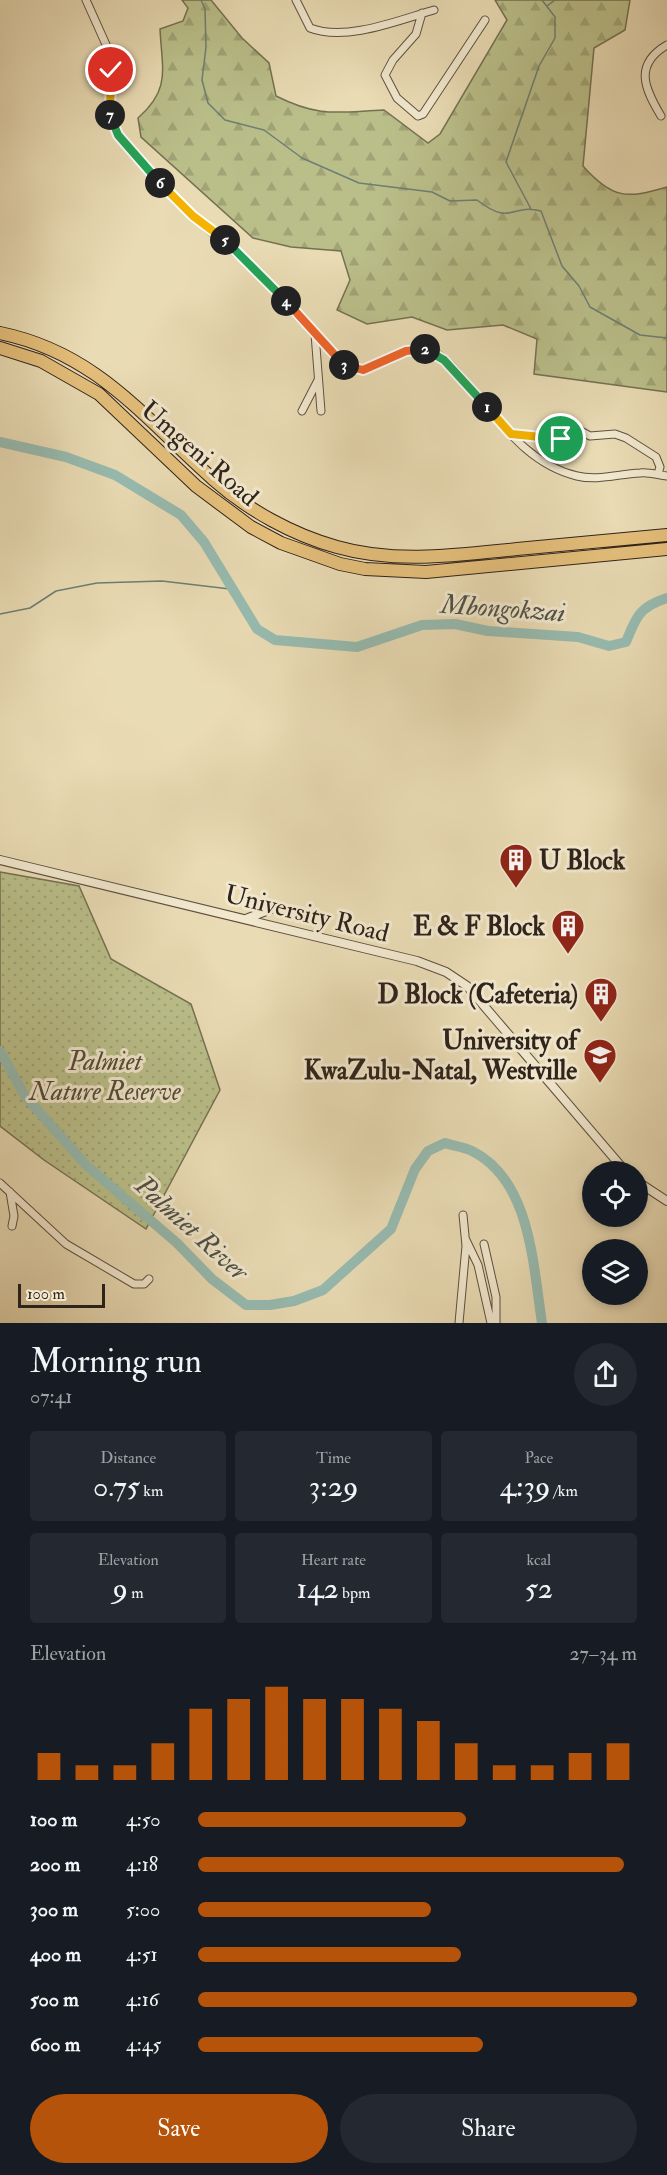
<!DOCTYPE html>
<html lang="en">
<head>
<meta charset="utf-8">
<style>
  body { margin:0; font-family:"IM FELL Double Pica",serif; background:#242831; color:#f1f3f6; height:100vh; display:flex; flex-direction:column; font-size:22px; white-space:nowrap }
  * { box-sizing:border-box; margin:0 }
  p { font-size:20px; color:#9ea1a6 }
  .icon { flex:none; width:33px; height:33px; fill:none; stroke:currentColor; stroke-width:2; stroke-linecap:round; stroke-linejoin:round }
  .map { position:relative; height:1323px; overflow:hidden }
  .drawer { display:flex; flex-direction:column; background:#171b24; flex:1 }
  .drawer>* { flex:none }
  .controls { position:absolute; left:582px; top:1161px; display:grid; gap:12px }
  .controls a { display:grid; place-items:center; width:66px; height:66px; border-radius:50%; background:#171b24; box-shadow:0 3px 9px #0003; font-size:30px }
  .scale { position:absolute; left:18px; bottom:15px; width:87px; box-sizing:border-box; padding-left:6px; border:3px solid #2f231b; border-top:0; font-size:16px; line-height:21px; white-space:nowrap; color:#2f231b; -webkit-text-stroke:4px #f1e8ce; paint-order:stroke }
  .pin { position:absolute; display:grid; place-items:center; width:51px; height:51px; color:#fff; margin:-26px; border:3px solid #fff; border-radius:50%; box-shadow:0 2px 6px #0007 }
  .km { position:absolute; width:30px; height:30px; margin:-15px; border-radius:50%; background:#222; color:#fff; font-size:16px; line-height:30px; text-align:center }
  .round { display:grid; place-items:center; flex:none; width:63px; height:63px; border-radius:32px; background:#242831 }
  .overview { display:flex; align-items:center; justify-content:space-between; height:102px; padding:0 30px }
  h1 { font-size:33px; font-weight:600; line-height:45px }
  .figures { display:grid; grid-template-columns:repeat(3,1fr); gap:9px; height:102px; padding:6px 30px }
  .figures div { display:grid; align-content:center; border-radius:6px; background:#242831; text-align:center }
  .figures b { font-size:30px; font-weight:600 }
  .figures small { font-size:16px; font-weight:400 }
  .figures p { font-size:16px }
  .chart { height:168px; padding:12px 30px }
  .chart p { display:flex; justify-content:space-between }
  .chart svg { width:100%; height:108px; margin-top:6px; stroke:#b45309; stroke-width:6 }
  .button { display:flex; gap:12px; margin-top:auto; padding:12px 30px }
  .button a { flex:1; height:69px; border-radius:36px; background:#b45309; color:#fff; font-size:24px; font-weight:600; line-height:69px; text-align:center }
  .button a+a { background:#242831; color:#f1f3f6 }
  ul { padding:0 30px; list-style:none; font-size:20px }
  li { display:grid; grid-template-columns:96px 72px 1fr; align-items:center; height:45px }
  li i { height:15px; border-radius:8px; background:#b45309 }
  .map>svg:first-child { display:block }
</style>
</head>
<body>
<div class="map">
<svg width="667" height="1323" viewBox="0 0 667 1323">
  <defs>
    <pattern id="forest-firs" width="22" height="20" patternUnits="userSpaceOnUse" patternTransform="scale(1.5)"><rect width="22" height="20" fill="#babf8a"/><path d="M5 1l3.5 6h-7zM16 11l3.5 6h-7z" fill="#a0a476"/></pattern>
    <pattern id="park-dots" width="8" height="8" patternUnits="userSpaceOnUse" patternTransform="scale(1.5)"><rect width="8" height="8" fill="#babf8a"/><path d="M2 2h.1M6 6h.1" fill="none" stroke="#a0a476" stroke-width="1.8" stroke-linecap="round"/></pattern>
  </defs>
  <rect width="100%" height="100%" fill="#e9dbb4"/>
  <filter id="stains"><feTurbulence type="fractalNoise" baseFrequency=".00333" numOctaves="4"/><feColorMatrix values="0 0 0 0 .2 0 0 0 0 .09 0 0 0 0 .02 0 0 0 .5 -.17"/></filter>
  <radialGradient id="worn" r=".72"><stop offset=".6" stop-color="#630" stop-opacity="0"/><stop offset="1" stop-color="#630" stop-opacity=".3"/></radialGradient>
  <!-- forest -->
  <path fill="url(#forest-firs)" stroke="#747152" stroke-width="1.5" d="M182 0H211L242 38 269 63 276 96C320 118 337 112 384 110L428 143 440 134 507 20 495 0H630L625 30 594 48 583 166C612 199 627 199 667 187V392L534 374 537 339 503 325 447 330 412 317 367 324 337 310 350 280 341 251 291 247 253 238 141 137 138 118C171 89 162 70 160 29L183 21 188 8Z"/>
  <!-- park -->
  <path fill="url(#park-dots)" stroke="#747152" stroke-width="1.5" d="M0 872 79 886 111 959 191 1004 220 1090 146 1229 44 1160 0 1126Z"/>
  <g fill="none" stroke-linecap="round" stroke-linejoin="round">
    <!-- stream -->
    <path stroke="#6d7e74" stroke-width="1.5" d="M201 0 205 9 206 47 202 80 208 103 225 120 264 130 302 158 359 183 432 192 450 201 477 200C512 227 510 203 541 211L562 266 579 286 590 307 640 335 667 338
      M547 6 555 0
      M531 209 506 162 539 66 555 38V17L542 0
      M0 614 30 608 56 591 97 583 162 581 230 589"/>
    <!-- river -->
    <path stroke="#97bbb0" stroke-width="10" d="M0 442 66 457 115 475 181 515 204 542 257 629 275 640 357 647 422 625 455 624 488 631 578 637 609 646 626 642C636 617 639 607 667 598
      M0 1051 25 1096 86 1165 177 1243 212 1279 246 1305H270L294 1301 323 1290 391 1229 415 1169 428 1151 445 1143C454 1146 464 1147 472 1151 531 1180 533 1266 542 1323"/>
    <!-- minor casing -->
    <g stroke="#5e5141" stroke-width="9">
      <path id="minor" d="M86 0 108 49 111 70 110 116 118 135 177 202 258 272 337 359C375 390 396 334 434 352 447 359 458 373 467 384 499 420 527 464 577 476 598 481 618 474 640 473 649 472 658 475 667 476
        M296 0 310 28C346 42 399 20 434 10
        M422 13 416 34 393 60 385 75 397 98 418 116 423 114 485 20
        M661 116C645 89 633 65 667 45
        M315 334 321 411
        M302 411 318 380
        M511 434 563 439 579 430 590 436 615 434 626 438 656 457 660 467 658 474
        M0 1183 66 1244 134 1284H144L149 1279
        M10 1192 14 1216 12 1226
        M466 1240 478 1265 491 1323
        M484 1244 496 1297V1323
        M459 1323 466 1246 463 1215"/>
    </g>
    <!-- tertiary casing -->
    <g stroke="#5e5141" stroke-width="10">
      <path id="tertiary" d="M0 860 417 961 446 972 467 986 626 1172
        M246 919 271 909
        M638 1182 667 1201"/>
    </g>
    <!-- motorway casing -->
    <g stroke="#2f231b" stroke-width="14">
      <path id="motorway" d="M0 333C97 353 144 418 214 480 248 510 293 535 337 547 396 564 458 555 517 549 567 544 617 540 667 535
        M0 348 41 361 99 394 196 486 251 527 281 543 340 564 365 569 426 572 667 549"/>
    </g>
    <!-- minor -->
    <use href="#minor" stroke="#f1e8ce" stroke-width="7"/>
    <!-- tertiary -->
    <use href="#tertiary" stroke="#f1e8ce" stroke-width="8"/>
    <!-- motorway -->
    <use href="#motorway" stroke="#e4be7a" stroke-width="12"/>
  </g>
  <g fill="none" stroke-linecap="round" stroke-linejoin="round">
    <!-- split-1 casing -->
    <g stroke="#fff" stroke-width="12">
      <path id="split-1" d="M487 407 511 434 561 439"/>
    </g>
    <!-- split-2 casing -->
    <g stroke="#fff" stroke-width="12">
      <path id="split-2" d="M425 349 444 360 487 407"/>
    </g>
    <!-- split-3 casing -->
    <g stroke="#fff" stroke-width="12">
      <path id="split-3" d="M344 365 363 370 406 351 425 349"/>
    </g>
    <!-- split-4 casing -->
    <g stroke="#fff" stroke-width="12">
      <path id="split-4" d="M286 301 344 365"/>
    </g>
    <!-- split-5 casing -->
    <g stroke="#fff" stroke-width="12">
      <path id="split-5" d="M225 240 286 301"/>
    </g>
    <!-- split-6 casing -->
    <g stroke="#fff" stroke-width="12">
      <path id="split-6" d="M160 183 193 216 225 240"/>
    </g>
    <!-- split-7 casing -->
    <g stroke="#fff" stroke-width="12">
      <path id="split-7" d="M110 115 118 135 160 183"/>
    </g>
    <!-- split-8 casing -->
    <g stroke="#fff" stroke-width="12">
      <path id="split-8" d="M110 115 111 70"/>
    </g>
    <!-- split-1 -->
    <use href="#split-1" stroke="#f5b400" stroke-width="8"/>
    <!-- split-2 -->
    <use href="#split-2" stroke="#22a559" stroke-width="8"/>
    <!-- split-3 -->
    <use href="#split-3" stroke="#f0652b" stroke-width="8"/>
    <!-- split-4 -->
    <use href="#split-4" stroke="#f0652b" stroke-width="8"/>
    <!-- split-5 -->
    <use href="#split-5" stroke="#22a559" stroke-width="8"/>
    <!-- split-6 -->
    <use href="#split-6" stroke="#f5b400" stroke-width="8"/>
    <!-- split-7 -->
    <use href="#split-7" stroke="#22a559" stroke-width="8"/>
    <!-- split-8 -->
    <use href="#split-8" stroke="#f5b400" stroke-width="8"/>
  </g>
  <!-- icons -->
  <defs>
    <g id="building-pin" transform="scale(1.725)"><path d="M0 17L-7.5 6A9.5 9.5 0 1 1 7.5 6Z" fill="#8f2418" stroke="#f1e8ce"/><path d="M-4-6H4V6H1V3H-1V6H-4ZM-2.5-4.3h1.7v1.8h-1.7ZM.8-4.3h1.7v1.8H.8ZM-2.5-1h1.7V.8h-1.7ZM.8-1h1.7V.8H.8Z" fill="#fff"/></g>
    <g id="university-pin" transform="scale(1.725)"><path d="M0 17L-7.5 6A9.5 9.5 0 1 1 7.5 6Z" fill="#8f2418" stroke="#f1e8ce"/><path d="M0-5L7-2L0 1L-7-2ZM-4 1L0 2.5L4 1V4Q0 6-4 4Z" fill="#fff"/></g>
  </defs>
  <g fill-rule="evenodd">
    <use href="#building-pin" x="516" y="860"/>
    <use href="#building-pin" x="568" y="926"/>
    <use href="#building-pin" x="601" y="994"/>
    <use href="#university-pin" x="600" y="1055"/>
  </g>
  <g text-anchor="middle" stroke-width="6" stroke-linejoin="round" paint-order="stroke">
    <!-- street labels -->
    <g font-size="26" fill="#2f231b" stroke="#f1e8ce">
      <text transform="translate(200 453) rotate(41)" y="9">Umgeni Road</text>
      <text transform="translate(307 913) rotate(14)" y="9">University Road</text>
    </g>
    <!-- poi labels -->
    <g font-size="26" font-weight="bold" fill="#2f231b" stroke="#f1e8ce" text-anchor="end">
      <text x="539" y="869" text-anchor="start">U Block</text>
      <text x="545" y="935">E &amp; F Block</text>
      <text x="578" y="1003">D Block (Cafeteria)</text>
      <text x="577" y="1049">University of<tspan x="577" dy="30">KwaZulu-Natal, Westville</tspan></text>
    </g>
    <!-- park labels -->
    <g font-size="26" font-style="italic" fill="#524a37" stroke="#f1e8ce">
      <text x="105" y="1070">Palmiet<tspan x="105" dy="30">Nature Reserve</tspan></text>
    </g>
    <!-- water labels -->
    <g font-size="27" font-style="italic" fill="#4e5148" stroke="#f1e8ce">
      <text transform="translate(503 608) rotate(4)" y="9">Mbongokzai</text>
      <text transform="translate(192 1228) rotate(42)" y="9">Palmiet River</text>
    </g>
  </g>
  <rect width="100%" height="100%" filter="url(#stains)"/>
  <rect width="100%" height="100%" fill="url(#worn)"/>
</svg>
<div class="controls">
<a><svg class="icon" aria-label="locate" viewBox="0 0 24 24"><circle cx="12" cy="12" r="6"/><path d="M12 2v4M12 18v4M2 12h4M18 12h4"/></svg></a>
<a><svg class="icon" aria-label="layers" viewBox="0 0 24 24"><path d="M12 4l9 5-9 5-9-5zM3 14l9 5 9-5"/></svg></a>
</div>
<div class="scale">100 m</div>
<div class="pin" style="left:561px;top:439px;background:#1e9e55"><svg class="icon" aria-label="arrive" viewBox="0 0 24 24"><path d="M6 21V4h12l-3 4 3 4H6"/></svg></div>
<div class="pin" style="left:111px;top:70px;background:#d93025"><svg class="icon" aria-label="check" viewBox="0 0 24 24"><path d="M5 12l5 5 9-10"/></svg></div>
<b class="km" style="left:487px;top:407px">1</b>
<b class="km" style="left:425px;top:349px">2</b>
<b class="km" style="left:344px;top:365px">3</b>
<b class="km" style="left:286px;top:301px">4</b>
<b class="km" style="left:225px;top:240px">5</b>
<b class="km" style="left:160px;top:183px">6</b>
<b class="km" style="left:110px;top:115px">7</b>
</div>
<section class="drawer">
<div class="overview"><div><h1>Morning run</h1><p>07:41</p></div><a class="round"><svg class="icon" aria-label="share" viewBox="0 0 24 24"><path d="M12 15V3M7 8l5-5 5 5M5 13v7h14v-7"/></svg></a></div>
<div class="figures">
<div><p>Distance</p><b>0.75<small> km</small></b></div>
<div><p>Time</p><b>3:29</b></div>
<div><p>Pace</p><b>4:39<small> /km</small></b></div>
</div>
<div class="figures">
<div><p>Elevation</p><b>9<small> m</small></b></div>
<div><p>Heart rate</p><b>142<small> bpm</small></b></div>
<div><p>kcal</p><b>52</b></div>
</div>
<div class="chart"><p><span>Elevation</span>27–34 m</p>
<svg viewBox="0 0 160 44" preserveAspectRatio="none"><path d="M5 44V33M15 44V38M25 44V38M35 44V29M45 44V15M55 44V11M65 44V6M75 44V11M85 44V11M95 44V15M105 44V20M115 44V29M125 44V38M135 44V38M145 44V33M155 44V29"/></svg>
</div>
<ul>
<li><b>100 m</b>4:50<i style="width:61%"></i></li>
<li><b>200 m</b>4:18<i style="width:97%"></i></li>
<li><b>300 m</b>5:00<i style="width:53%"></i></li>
<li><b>400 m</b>4:51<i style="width:60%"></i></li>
<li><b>500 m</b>4:16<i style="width:100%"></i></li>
<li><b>600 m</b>4:45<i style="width:65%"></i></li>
</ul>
<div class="button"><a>Save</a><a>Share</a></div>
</section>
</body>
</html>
